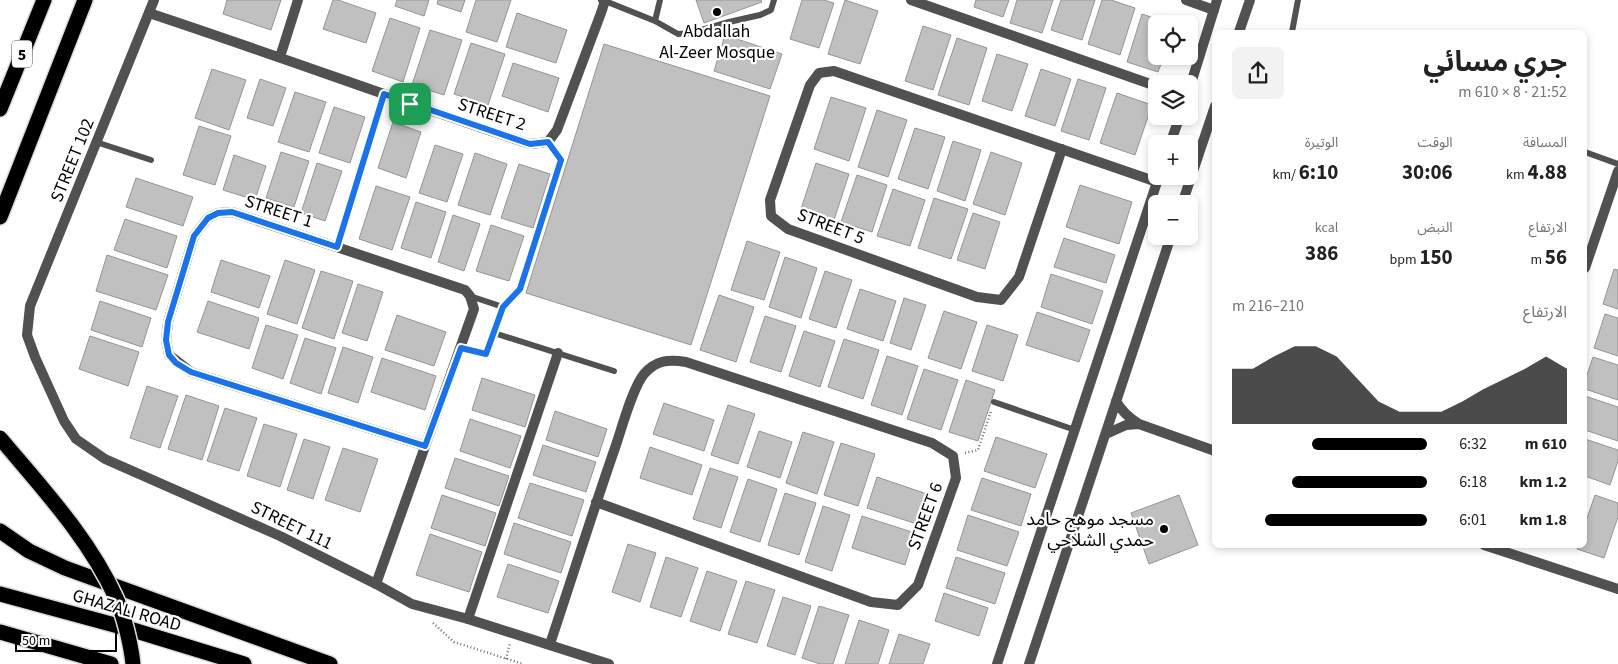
<!DOCTYPE html>
<html lang="ar">
<head>
<meta charset="utf-8">
<style>
  body { margin:0; font-family:"Source Sans 3","Noto Sans Arabic",sans-serif; background:#f2f2f2; color:#222; direction:rtl; height:100vh; display:flex; flex-direction:column; font-size:19px; white-space:nowrap }
  * { box-sizing:border-box; margin:0 }
  p { font-size:16px; color:#767676 }
  .icon { flex:none; width:28px; height:28px; fill:none; stroke:currentColor; stroke-width:2; stroke-linecap:round; stroke-linejoin:round }
  .map { position:relative; flex:1; overflow:hidden; direction:ltr }
  .panel { position:absolute; left:1212px; top:30px; width:375px; height:518px; display:flex; flex-direction:column; background:#fff; border-radius:8px; box-shadow:0 2px 8px #0003; direction:rtl }
  .panel>* { flex:none }
  .fabs { position:absolute; left:1148px; top:15px; display:grid; gap:10px }
  .fabs a { display:grid; place-items:center; width:50px; height:50px; border-radius:8px; background:#fff; box-shadow:0 2px 8px #0003; font-size:25px }
  .scale { position:absolute; left:15px; bottom:12px; width:102px; box-sizing:border-box; padding-left:5px; border:2px solid #000; border-top:0; font-size:14px; line-height:18px; white-space:nowrap; color:#000; -webkit-text-stroke:4px #fff; paint-order:stroke }
  .pin { position:absolute; display:grid; place-items:center; width:42px; height:42px; color:#fff; margin:-21px; border-radius:10px; box-shadow:0 2px 8px #0006 }
  .round { display:grid; place-items:center; flex:none; width:52px; height:52px; border-radius:8px; background:#f2f2f2 }
  .head { display:flex; align-items:center; justify-content:space-between; height:85px; padding:0 20px }
  h1 { font-size:28px; font-weight:700; line-height:38px }
  .figures { display:grid; grid-template-columns:repeat(3,1fr); gap:8px; height:85px; padding:5px 20px }
  .figures div { display:grid; align-content:center }
  .figures b { font-size:21px; font-weight:700 }
  .figures small { font-size:14px; font-weight:400 }
  .figures p { font-size:14px }
  .chart { height:140px; padding:10px 20px }
  .chart p { display:flex; justify-content:space-between }
  .chart svg { width:100%; height:90px; margin-top:5px; fill:#000; opacity:.7 }
  ul { padding:0 20px; list-style:none; font-size:16px }
  li { display:grid; grid-template-columns:80px 60px 1fr; align-items:center; height:38px }
  li i { height:12px; border-radius:6px; background:#000 }
  .map>svg:first-child { display:block }
</style>
</head>
<body>
<div class="map">
<svg width="1618" height="664" viewBox="0 0 1618 664">
  <rect width="100%" height="100%" fill="#fff"/>
  <!-- building -->
  <path fill="#c0c0c0" stroke="#959595" d="M227 0H281L271 30 223 14Z
    M333 0H338L376 13 366 43 323 29Z
    M397 0H429L424 16 395 6Z
    M438 0H465L461 12 437 4Z
    M476 0H511L497 42 466 32Z
    M696 0H761L762 2 704 23Z
    M802 0H824L834 3 819 48 790 39Z
    M845 0 878 11 860 64 828 54Z
    M976 0H1009L1003 17 974 7Z
    M1017 0H1053L1042 33 1010 23Z
    M1061 0H1095L1082 40 1051 30Z
    M1102 0H1111L1135 8 1120 55 1088 44Z
    M517 13 567 30 556 63 506 47Z
    M1142 14 1171 24H1156V56H1164L1158 72 1127 62Z
    M390 18 420 28 403 82 372 71Z
    M923 26 951 35 933 90 905 81Z
    M430 30 462 40 444 95 412 85Z
    M725 35 782 54 770 89 714 71Z
    M957 38 987 48 969 105 938 95Z
    M471 43 505 54 488 105 454 94Z
    M604 44 770 96 691 345 526 293Z
    M997 54 1028 64 1012 111 982 101Z
    M513 63 559 78 548 112 502 96Z
    M212 69 246 80 229 130 195 118Z
    M1041 69 1071 79 1055 126 1025 116Z
    M260 79 286 88 273 126 247 118Z
    M1078 79 1106 88 1089 140 1061 131Z
    M295 92 326 102 309 152 278 142Z
    M1117 93 1152 105 1135 155 1100 143Z
    M831 97 866 108 849 161 814 149Z
    M334 107 365 117 350 163 319 153Z
    M877 110 907 120 888 177 858 167Z
    M393 122 421 132 406 178 378 168Z
    M199 126 231 136 215 185 183 175Z
    M915 128 945 137 928 189 898 179Z
    M953 141 981 150 965 201 937 191Z
    M435 145 463 154 447 202 419 193Z
    M281 152 309 161 294 207 266 198Z
    M991 152 1022 163 1005 215 973 204Z
    M475 153 507 164 490 215 458 205Z
    M234 155 266 166 255 200 223 190Z
    M317 163 342 171 325 221 301 213Z
    M816 163 849 174 833 223 800 212Z
    M519 164 550 174 533 228 501 218Z
    M857 175 887 185 872 232 841 222Z
    M136 178 193 197 183 226 126 207Z
    M1080 185 1132 202 1119 244 1066 227Z
    M376 186 410 197 392 250 359 239Z
    M893 189 925 200 910 246 877 236Z
    M934 198 968 209 951 259 918 248Z
    M416 202 446 212 431 258 401 248Z
    M973 213 1000 222 985 269 957 260Z
    M453 215 480 224 464 271 438 262Z
    M125 219 177 236 167 268 114 250Z
    M491 225 524 236 509 281 476 271Z
    M1064 238 1115 255 1106 283 1054 267Z
    M747 241 780 252 764 300 731 290Z
    M107 255 168 275 156 310 96 291Z
    M785 257 817 268 801 318 769 307Z
    M221 260 270 276 259 308 211 292Z
    M285 260 315 270 297 324 267 314Z
    M1614 269 1618 270V309L1603 304Z
    M321 271 353 281 334 339 302 328Z
    M825 271 852 280 836 328 809 319Z
    M1051 274 1103 291 1092 324 1041 307Z
    M358 284 383 292 367 341 342 333Z
    M860 289 896 301 883 341 847 329Z
    M719 295 754 307 736 362 700 350Z
    M904 298 926 305 911 350 890 343Z
    M100 301 151 318 142 347 91 330Z
    M208 301 259 318 249 349 197 332Z
    M944 311 977 322 961 369 928 358Z
    M1037 312 1090 330 1079 362 1026 345Z
    M1605 314 1618 318V356L1594 348Z
    M397 315 446 332 434 366 385 350Z
    M765 316 796 326 781 372 750 362Z
    M266 325 298 335 283 379 252 368Z
    M987 325 1018 335 1003 381 972 371Z
    M804 331 835 341 820 387 789 376Z
    M90 336 139 352 128 386 79 369Z
    M305 338 336 348 321 394 290 383Z
    M844 339 879 350 863 399 828 387Z
    M343 347 373 357 358 403 328 393Z
    M887 356 918 366 902 415 871 405Z
    M1593 357 1618 365V400L1585 389V381Z
    M382 358 436 376 425 410 371 392Z
    M924 369 958 380 941 430 907 419Z
    M482 378 535 395 525 427 472 410Z
    M966 380 995 390 978 441 949 432Z
    M147 386 178 396 160 448 130 438Z
    M186 395 219 406 202 460 168 449Z
    M1585 396 1618 407V441L1585 430Z
    M664 403 714 420 704 451 653 434Z
    M728 405 755 414 738 464 711 455Z
    M225 408 257 418 239 471 207 461Z
    M555 411 607 429 598 457 546 440Z
    M470 419 521 436 510 468 460 451Z
    M264 424 297 434 280 487 247 476Z
    M759 431 792 442 780 478 747 467Z
    M803 432 834 442 817 494 786 483Z
    M996 437 1047 454 1035 488 984 471Z
    M304 439 330 447 313 499 287 490Z
    M1585 439 1618 450V461L1610 485 1585 476Z
    M841 443 875 454 858 506 824 495Z
    M543 445 596 462 586 492 533 475Z
    M650 447 702 465 692 495 640 478Z
    M343 448 378 459 360 512 325 500Z
    M455 458 509 476 499 506 445 488Z
    M710 468 738 477 721 528 693 519Z
    M877 477 927 494 917 524 867 508Z
    M982 478 1031 494 1021 526 971 510Z
    M748 479 777 489 760 542 730 532Z
    M530 483 584 500 572 536 518 518Z
    M785 493 816 503 799 555 768 545Z
    M442 495 496 513 485 546 431 528Z
    M1179 495 1198 545 1149 564 1131 513Z
    M1595 495 1618 503V517L1604 558 1577 549 1578 545H1585V524Z
    M823 506 850 515 832 571 805 562Z
    M968 515 1019 532 1007 566 957 550Z
    M862 516 915 533 905 565 852 548Z
    M514 523 571 542 561 573 504 554Z
    M430 534 482 552 469 592 416 575Z
    M628 544 656 553 640 602 612 592Z
    M666 557 698 568 681 617 650 607Z
    M956 557 1005 573 995 604 946 588Z
    M508 564 559 581 548 613 497 597Z
    M707 571 737 581 720 631 690 621Z
    M746 581 775 590 757 643 728 634Z
    M944 593 988 608 979 636 935 621Z
    M783 597 811 606 795 655 767 646Z
    M819 606 849 615 833 664H820L802 658Z
    M859 620 889 630 878 664H845Z
    M899 634 930 644 923 664H889Z"/>
  <g fill="none" stroke-linecap="round" stroke-linejoin="round">
    <!-- motorway casing -->
    <g stroke="#dbdbdb" stroke-width="18">
      <path id="motorway" d="M0 109 44 0
        M0 217 85 0
        M0 531 29 551 65 568 330 664
        M0 594 133 630 244 664
        M0 632 111 664"/>
    </g>
    <!-- path -->
    <path stroke="#737373" stroke-width="2.5" stroke-dasharray="1 2.5" stroke-linecap="butt" d="M509 301 520 289 561 160 555 151
      M965 453 978 450 991 411
      M433 623 454 642 523 664
      M506 659 510 643"/>
    <!-- service -->
    <path stroke="#515151" stroke-width="6" d="M605 1 655 21 678 34 691 33 729 22 760 15 771 10 774 0
      M655 21 660 0
      M1292 32 1298 0
      M96 142 151 160
      M1585 152 1618 164
      M337 247 384 95
      M494 333 614 371
      M461 347 486 354 503 307 470 296
      M994 402 1075 430"/>
    <!-- minor -->
    <path stroke="#515151" stroke-width="10" d="M911 0 1156 86
      M1186 0 1214 10
      M149 13C276 55 403 102 530 144L548 142 557 130 601 13 605 1 603 0
      M280 57 298 0
      M1062 149 1019 277 1001 300 977 297 788 229 771 216 770 200 810 85 819 73 834 71 1157 182
      M1585 268 1618 171
      M376 584 474 309 470 296 465 290 232 212 218 213 208 218 194 236 168 322 166 340 169 355 191 372 425 446
      M468 619 558 353
      M550 644C572 578 593 511 616 445 622 427 633 387 644 374 656 360 669 359 686 362L932 443 953 456 956 478 918 585 898 605 871 602 596 502"/>
    <!-- tertiary -->
    <path stroke="#515151" stroke-width="10" d="M154 0 30 306 27 335 35 357 64 421 76 439 105 459 280 536 376 584 412 604 468 619 609 664
      M1239 32 1250 0
      M1189 90 1217 0
      M1170 144 1180 116
      M1182 204 1215 106
      M1116 401C1122 412 1129 418 1139 424L1215 451
      M1106 434 1126 425 1139 424
      M1484 545 1618 589
      M997 664 1159 176
      M1029 664 1171 236"/>
    <!-- motorway -->
    <use href="#motorway" stroke="#000" stroke-width="15"/>
    <!-- motorway-bridge casing -->
    <g stroke="#dbdbdb" stroke-width="18" stroke-linecap="butt">
      <path id="motorway-bridge" d="M0 438C42 488 89 538 116 598 124 615 131 645 133 664"/>
    </g>
    <!-- motorway-bridge -->
    <use href="#motorway-bridge" stroke="#000" stroke-width="15"/>
  </g>
  <g fill="none" stroke-linecap="round" stroke-linejoin="round">
    <!-- route casing -->
    <g stroke="#fff" stroke-width="10">
      <path id="route" d="M384 94 530 144 548 142 561 160 520 289 503 307 486 354 461 348 425 446 191 372 176 363 169 355 166 340 168 322 194 236 208 218 218 213 232 212 337 247Z"/>
    </g>
    <!-- route -->
    <use href="#route" stroke="#1a73e8" stroke-width="6"/>
  </g>
  <!-- markers -->
  <g fill="#000" stroke="#fff" stroke-width="2">
    <circle cx="717" cy="12" r="5"/>
    <circle cx="1164" cy="529" r="5"/>
  </g>
  <g text-anchor="middle" stroke-width="4.5" stroke-linejoin="round" paint-order="stroke">
    <!-- shield labels -->
    <rect fill="#fff" stroke="#4c4c4c" stroke-width="1" x="12" y="40.5" width="20" height="27" rx="4"/>
    <g font-size="16" font-weight="bold" fill="#000">
      <text x="22" y="60">5</text>
    </g>
    <!-- poi labels -->
    <g font-size="18" fill="#000" stroke="#fff">
      <text x="717" y="37">Abdallah<tspan x="717" dy="21">Al-Zeer Mosque</tspan></text>
      <text x="1154" y="525" text-anchor="end">مسجد موهج حامد<tspan x="1154" dy="21">حمدي الشلاحي</tspan></text>
    </g>
    <!-- street labels -->
    <g font-size="18" fill="#000" stroke="#fff">
      <text transform="translate(492 114) rotate(18)" y="6">STREET 2</text>
      <text transform="translate(72 160) rotate(-68)" y="6">STREET 102</text>
      <text transform="translate(279 211) rotate(18)" y="6">STREET 1</text>
      <text transform="translate(831 226) rotate(21)" y="6">STREET 5</text>
      <text transform="translate(925 516) rotate(-70)" y="6">STREET 6</text>
      <text transform="translate(292 525) rotate(26)" y="6">STREET 111</text>
      <text transform="translate(127 610) rotate(16)" y="6">GHAZALI ROAD</text>
    </g>
  </g>
</svg>
<div class="fabs">
<a><svg class="icon" aria-label="locate" viewBox="0 0 24 24"><circle cx="12" cy="12" r="6"/><path d="M12 2v4M12 18v4M2 12h4M18 12h4"/></svg></a>
<a><svg class="icon" aria-label="layers" viewBox="0 0 24 24"><path d="M12 4l9 5-9 5-9-5zM3 14l9 5 9-5"/></svg></a>
<a>+</a>
<a>−</a>
</div>
<div class="scale">50 m</div>
<div class="pin" style="left:410px;top:104px;background:#1e9e55"><svg class="icon" aria-label="arrive" viewBox="0 0 24 24"><path d="M6 21V4h12l-3 4 3 4H6"/></svg></div>
<section class="panel">
<div class="head"><div><h1>جري مسائي</h1><p>21:52 · 8 × 610 m</p></div><a class="round"><svg class="icon" aria-label="share" viewBox="0 0 24 24"><path d="M12 15V3M7 8l5-5 5 5M5 13v7h14v-7"/></svg></a></div>
<div class="figures">
<div><p>المسافة</p><b>4.88<small> km</small></b></div>
<div><p>الوقت</p><b>30:06</b></div>
<div><p>الوتيرة</p><b>6:10<small> /km</small></b></div>
</div>
<div class="figures">
<div><p>الارتفاع</p><b>56<small> m</small></b></div>
<div><p>النبض</p><b>150<small> bpm</small></b></div>
<div><p>kcal</p><b>386</b></div>
</div>
<div class="chart"><p><span>الارتفاع</span>210–216 m</p>
<svg viewBox="0 0 160 44" preserveAspectRatio="none"><path d="M0 44V17L10 17L20 11L30 6L40 6L50 11L60 22L70 33L80 38L90 38L100 38L110 33L120 27L130 22L140 17L150 11L160 17V44z"/></svg>
</div>
<ul>
<li><b>610 m</b>6:32<i style="width:59%"></i></li>
<li><b>1.2 km</b>6:18<i style="width:69%"></i></li>
<li><b>1.8 km</b>6:01<i style="width:83%"></i></li>
</ul>
</section>
</div>
</body>
</html>
